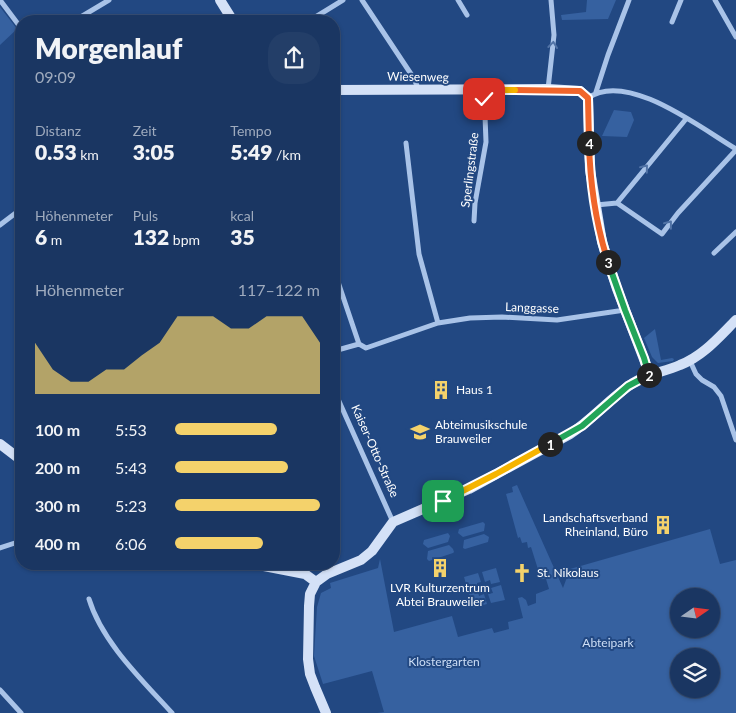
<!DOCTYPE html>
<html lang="de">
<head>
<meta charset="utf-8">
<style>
  body { margin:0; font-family:Lato,sans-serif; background:#233e68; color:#f1f3f6; height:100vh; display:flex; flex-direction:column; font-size:19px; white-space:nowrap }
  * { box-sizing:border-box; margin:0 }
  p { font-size:16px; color:#9fabbe }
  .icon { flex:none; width:28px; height:28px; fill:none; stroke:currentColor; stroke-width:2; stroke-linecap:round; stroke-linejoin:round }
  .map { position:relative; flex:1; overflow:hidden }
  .sheet { position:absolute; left:15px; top:15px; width:325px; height:555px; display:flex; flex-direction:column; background:#1a3662; border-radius:20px; box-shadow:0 1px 4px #0004,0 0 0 1px #385077 }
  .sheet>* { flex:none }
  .needle { width:32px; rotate:76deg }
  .controls { position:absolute; left:670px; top:588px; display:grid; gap:10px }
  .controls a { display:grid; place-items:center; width:50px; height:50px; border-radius:50%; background:#1a3662; box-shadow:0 1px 4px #0004,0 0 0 1px #385077; font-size:25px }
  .pin { position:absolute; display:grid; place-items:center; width:42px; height:42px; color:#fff; margin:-21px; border-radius:10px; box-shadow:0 2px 8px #0006 }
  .km { position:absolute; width:25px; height:25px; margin:-12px; border-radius:50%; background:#222; color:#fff; font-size:14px; line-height:25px; text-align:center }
  .round { display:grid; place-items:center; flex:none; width:52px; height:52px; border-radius:20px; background:#233e68 }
  .head { display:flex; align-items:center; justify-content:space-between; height:85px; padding:0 20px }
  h1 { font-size:28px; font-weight:800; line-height:38px }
  .metrics { display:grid; grid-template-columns:repeat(3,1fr); gap:8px; height:85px; padding:5px 20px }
  .metrics div { display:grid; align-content:center }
  .metrics b { font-size:21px; font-weight:800 }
  .metrics small { font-size:14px; font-weight:400 }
  .metrics p { font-size:14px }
  .chart { height:140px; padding:10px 20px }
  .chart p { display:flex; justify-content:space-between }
  .chart svg { width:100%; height:90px; margin-top:5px; fill:#f4d26b; opacity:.7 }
  ul { padding:0 20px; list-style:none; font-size:16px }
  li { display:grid; grid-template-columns:80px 60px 1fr; align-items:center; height:38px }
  li i { height:12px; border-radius:6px; background:#f4d26b }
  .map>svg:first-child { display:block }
</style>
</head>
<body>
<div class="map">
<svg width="736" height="713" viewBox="0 0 736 713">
  <rect width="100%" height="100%" fill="#224882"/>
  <!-- green -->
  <path fill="#3661a0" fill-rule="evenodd" d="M587 0H616L608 19 562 20 561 15 586 12Z
    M0 7 17 29 0 45Z
    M614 110 631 112 634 120 627 137 602 136Z
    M655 329 661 360 672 358 674 359 673 361 658 363 652 357 644 338Z
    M517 485 563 588 570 569 710 529 720 564 736 560V713H377L384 712 372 671 323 684 314 656 317 607 321 593 331 588 330 583 378 568 380 559 394 632 452 616 458 637 492 628 494 633 509 629 508 622 523 618 518 598 522 597 526 600 528 606 536 603V594L549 589 546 579H541L531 547 528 548 527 542 522 543 520 537 518 538 506 494 513 492 512 487ZM679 596H711V629H679ZM679 656H711V689H679Z
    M483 522 485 524 484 531 463 537 458 533 459 529Z
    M448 533 450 536 448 542 428 548 423 544 424 540Z
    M484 534 489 537 488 542 465 549 463 548 464 540Z
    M449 545 453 549 454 552 453 553 429 561 427 559 428 551Z
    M496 568 500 582 491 584 490 580 485 582 482 572Z
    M478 573 481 582 477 583 478 588 468 591 464 577Z
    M501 585 505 600 491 603 488 594 493 593 491 588Z
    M478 592 479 596 484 594 487 604 473 608 469 594Z"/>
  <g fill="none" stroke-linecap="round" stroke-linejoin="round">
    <!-- street -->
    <path stroke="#a9c3e8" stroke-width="5" d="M0 0 21 28
      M362 0 413 77 419 90
      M458 0 467 15
      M715 0 736 37
      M74 21 109 0
      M309 21 343 0
      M672 22 681 0
      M548 89 554 35 551 0
      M596 92 608 55 629 0
      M588 98C627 70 702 129 736 149
      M406 143 419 254 438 323
      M617 203 662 234 678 213 736 150
      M596 205 617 203 686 119
      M474 221 475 203 486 142 484 90
      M0 225 21 209
      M714 253 736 232
      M334 270 359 344
      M359 344 366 348 438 323 470 318 502 317 557 320 625 310
      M334 351 359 344
      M690 361 696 374 702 380 714 387 721 396 736 440
      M334 390 393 522
      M0 548 21 541
      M89 599C102 642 142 680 172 713
      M0 690 21 713"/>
    <!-- secondary -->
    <path stroke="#d4e1f7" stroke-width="10" d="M220 0 233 21
      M334 90 548 89 580 91 588 98 590 170 602 242 617 289 650 375
      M0 444 21 460
      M253 564 305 574 316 582
      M326 713 315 687 310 674 308 659 309 606 310 594 316 582 327 574 361 560 372 551 393 522 469 489 570 434C593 419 610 398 633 383 647 374 664 372 680 365 703 356 718 338 736 320"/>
  </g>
  <!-- one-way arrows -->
  <defs><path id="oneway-chevron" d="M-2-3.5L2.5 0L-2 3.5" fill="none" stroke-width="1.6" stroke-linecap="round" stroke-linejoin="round" transform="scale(1.25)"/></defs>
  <g stroke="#5173a6">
    <use href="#oneway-chevron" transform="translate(553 45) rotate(-83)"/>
    <use href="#oneway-chevron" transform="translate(645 168) rotate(-51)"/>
    <use href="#oneway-chevron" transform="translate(669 224) rotate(-52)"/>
  </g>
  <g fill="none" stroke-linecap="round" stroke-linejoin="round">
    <!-- split-1 casing -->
    <g stroke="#fff" stroke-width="10">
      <path id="split-1" d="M443 501 496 474 550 444"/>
    </g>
    <!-- split-2 casing -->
    <g stroke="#fff" stroke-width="10">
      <path id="split-2" d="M550 444 582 426 628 386 649 375"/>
    </g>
    <!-- split-3 casing -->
    <g stroke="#fff" stroke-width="10">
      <path id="split-3" d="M608 262 625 310 644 358 649 375"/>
    </g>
    <!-- split-4 casing -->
    <g stroke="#fff" stroke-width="10">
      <path id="split-4" d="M589 143C590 183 596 224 608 262"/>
    </g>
    <!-- split-5 casing -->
    <g stroke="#fff" stroke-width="10">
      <path id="split-5" d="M515 90 580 91 588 98 589 143"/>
    </g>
    <!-- split-6 casing -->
    <g stroke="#fff" stroke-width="10">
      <path id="split-6" d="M484 99V90H515"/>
    </g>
    <!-- split-1 -->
    <use href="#split-1" stroke="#f5b400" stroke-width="6"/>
    <!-- split-2 -->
    <use href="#split-2" stroke="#22a559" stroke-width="6"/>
    <!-- split-3 -->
    <use href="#split-3" stroke="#22a559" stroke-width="6"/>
    <!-- split-4 -->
    <use href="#split-4" stroke="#f0652b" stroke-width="6"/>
    <!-- split-5 -->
    <use href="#split-5" stroke="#f0652b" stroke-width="6"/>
    <!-- split-6 -->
    <use href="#split-6" stroke="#f5b400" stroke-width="6"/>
  </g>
  <!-- icons -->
  <defs>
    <g id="building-bare" transform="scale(1.5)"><path d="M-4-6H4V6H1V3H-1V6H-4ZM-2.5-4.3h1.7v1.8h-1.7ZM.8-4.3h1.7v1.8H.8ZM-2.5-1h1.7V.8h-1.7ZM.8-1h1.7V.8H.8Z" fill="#f4d26b" stroke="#224882" stroke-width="2.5" paint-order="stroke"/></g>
    <g id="school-bare" transform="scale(1.5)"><path d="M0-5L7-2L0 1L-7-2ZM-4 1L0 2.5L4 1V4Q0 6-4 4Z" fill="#f4d26b" stroke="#224882" stroke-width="2.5" paint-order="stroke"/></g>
    <g id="church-bare" transform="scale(1.5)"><path d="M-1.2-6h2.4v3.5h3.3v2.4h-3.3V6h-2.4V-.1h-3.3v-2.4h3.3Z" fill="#f4d26b" stroke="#224882" stroke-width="2.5" paint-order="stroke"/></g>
  </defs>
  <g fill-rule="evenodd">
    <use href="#building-bare" x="441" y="390"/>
    <use href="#school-bare" x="420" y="432"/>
    <use href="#building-bare" x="663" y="525"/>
    <use href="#building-bare" x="440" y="568"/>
    <use href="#church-bare" x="522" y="573"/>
  </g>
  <g text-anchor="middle" stroke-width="4" stroke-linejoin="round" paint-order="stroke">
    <!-- street labels -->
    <g font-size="12" fill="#fff" stroke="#224882">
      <text transform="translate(418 77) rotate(1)" y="4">Wiesenweg</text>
      <text transform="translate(470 170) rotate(-83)" y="4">Sperlingstraße</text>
      <text transform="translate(532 308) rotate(2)" y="4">Langgasse</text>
      <text transform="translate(375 451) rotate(66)" y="4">Kaiser-Otto-Straße</text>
    </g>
    <!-- poi labels -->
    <g font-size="12" fill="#fff" stroke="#224882" text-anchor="start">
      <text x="456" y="394">Haus 1</text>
      <text x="435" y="429">Abteimusikschule<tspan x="435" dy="14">Brauweiler</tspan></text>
      <text x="648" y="522" text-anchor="end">Landschaftsverband<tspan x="648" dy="14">Rheinland, Büro</tspan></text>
      <text x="537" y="577">St. Nikolaus</text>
      <text x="440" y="592" text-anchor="middle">LVR Kulturzentrum<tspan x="440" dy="14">Abtei Brauweiler</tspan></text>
    </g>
    <!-- park labels -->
    <g font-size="12" fill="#cddef6" stroke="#224882">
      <text x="608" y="647">Abteipark</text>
      <text x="444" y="666">Klostergarten</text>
    </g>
  </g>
</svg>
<div class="controls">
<a><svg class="needle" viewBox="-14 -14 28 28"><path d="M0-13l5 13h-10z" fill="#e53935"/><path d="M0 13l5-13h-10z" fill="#9fabbe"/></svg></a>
<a><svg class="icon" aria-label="layers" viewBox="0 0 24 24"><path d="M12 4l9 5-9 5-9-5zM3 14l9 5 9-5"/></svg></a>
</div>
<div class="pin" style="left:443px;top:501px;background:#1e9e55"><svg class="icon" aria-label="arrive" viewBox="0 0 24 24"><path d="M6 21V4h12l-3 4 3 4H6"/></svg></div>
<div class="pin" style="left:484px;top:99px;background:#d93025"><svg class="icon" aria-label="check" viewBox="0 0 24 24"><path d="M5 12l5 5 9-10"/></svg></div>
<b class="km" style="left:550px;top:444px">1</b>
<b class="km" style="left:649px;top:375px">2</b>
<b class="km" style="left:608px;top:262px">3</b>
<b class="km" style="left:589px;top:143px">4</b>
<section class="sheet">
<div class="head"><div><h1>Morgenlauf</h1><p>09:09</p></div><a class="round"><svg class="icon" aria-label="share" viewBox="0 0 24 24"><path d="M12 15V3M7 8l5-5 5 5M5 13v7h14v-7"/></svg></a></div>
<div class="metrics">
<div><p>Distanz</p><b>0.53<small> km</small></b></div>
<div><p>Zeit</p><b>3:05</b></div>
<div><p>Tempo</p><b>5:49<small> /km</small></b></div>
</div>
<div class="metrics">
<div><p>Höhenmeter</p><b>6<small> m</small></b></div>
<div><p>Puls</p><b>132<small> bpm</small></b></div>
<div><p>kcal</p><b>35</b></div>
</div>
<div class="chart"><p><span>Höhenmeter</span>117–122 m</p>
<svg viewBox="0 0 160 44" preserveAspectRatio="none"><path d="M0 44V19L10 32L20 38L30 38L40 32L50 32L60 25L70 19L80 6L90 6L100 6L110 12L120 12L130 6L140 6L150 6L160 19V44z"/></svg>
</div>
<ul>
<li><b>100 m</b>5:53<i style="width:70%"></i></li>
<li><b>200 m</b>5:43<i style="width:78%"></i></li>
<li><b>300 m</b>5:23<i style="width:100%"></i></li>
<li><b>400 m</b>6:06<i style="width:61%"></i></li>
</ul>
</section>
</div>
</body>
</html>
